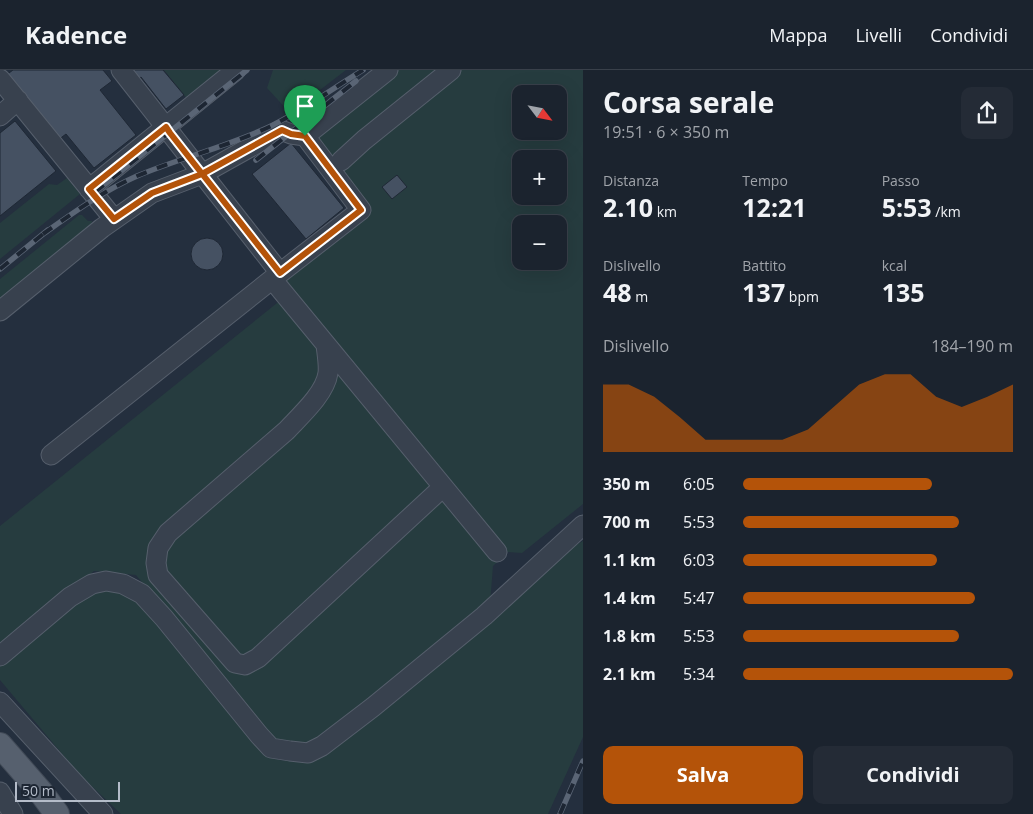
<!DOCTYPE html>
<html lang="it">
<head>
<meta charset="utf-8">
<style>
  body { margin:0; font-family:"Open Sans",sans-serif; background:#242b36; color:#f1f3f6; height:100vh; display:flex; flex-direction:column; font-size:19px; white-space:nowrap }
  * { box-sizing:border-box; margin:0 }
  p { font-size:16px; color:#a0a4aa }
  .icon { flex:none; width:28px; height:28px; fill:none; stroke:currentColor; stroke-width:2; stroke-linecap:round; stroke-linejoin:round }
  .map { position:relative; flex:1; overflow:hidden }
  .panel { display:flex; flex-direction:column; background:#1b232e; width:450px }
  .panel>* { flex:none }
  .needle { width:32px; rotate:122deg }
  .fabs { position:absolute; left:512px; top:15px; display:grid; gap:10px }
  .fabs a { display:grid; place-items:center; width:55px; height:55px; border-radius:10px; background:#1b232e; box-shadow:0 5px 20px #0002,0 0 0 1px #39404a; font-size:25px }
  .scale { position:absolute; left:15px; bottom:12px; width:105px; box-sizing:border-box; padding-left:5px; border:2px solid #b4bcc9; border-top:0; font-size:14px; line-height:18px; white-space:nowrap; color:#b4bcc9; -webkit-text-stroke:4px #1d2633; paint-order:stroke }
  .pin { position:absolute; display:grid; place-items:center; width:42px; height:42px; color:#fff; margin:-51px -21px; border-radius:50% 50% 50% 0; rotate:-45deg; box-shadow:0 0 5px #0007 }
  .pin .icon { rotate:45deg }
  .round { display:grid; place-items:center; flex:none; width:52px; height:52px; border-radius:10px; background:#242b36 }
  .summary { display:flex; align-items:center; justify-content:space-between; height:85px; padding:0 20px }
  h1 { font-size:28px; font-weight:700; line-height:38px }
  .figures { display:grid; grid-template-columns:repeat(3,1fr); gap:8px; height:85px; padding:5px 20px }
  .figures div { display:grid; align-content:center }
  .figures b { font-size:25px; font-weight:700 }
  .figures small { font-size:14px; font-weight:400 }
  .figures p { font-size:14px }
  .chart { height:140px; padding:10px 20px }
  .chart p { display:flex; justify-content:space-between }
  .chart svg { width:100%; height:90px; margin-top:5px; fill:#b45309; opacity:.7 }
  .cta { display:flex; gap:10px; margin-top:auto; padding:10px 20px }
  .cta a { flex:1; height:58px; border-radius:10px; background:#b45309; color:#fff; font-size:20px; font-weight:700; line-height:58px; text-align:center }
  .cta a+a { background:#242b36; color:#f1f3f6 }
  ul { padding:0 20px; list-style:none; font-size:16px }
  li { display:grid; grid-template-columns:80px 60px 1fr; align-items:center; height:38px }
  li i { height:12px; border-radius:6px; background:#b45309 }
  header { display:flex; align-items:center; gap:30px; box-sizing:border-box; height:70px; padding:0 25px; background:#1b232e; border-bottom:1px solid #39404a }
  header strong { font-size:24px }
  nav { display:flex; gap:28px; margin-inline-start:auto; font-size:18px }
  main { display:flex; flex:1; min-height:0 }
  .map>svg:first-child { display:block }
</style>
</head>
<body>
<header>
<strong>Kadence</strong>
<nav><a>Mappa</a><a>Livelli</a><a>Condividi</a></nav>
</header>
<main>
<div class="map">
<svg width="583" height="744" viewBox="0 0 583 744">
  <rect width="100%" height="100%" fill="#242f3e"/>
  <!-- green -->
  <path fill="#263c3f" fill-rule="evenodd" d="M164 0H226L189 31Z
    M273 0H346L290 43 267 18Z
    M396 0H443L336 84 329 86 317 71 319 64Z
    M458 0H583V434L522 483 508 482 493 496 490 534 315 676 273 671 136 505 94 501 0 576V456L287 225 283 209 369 139 341 102 347 91ZM521 24H559V61H521ZM521 89H559V126H521ZM521 154H559V191H521Z
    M67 108 80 124 0 189V153L49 114 57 115Z
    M79 145H82L88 151H92L91 158 0 232V209Z
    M583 471V667L548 744H121L79 704 0 610V591L80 524 98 519 129 523 154 548 263 679 279 690 299 692 325 681 564 482Z"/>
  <!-- building -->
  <path fill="#455162" stroke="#1f2835" d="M13 0H103L112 11 100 20 136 65 94 98 66 64 54 73 5 6Z
    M130 0H163L184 25 166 39 141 7 137 10Z
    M15 51 56 101 0 146V63Z
    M291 73 344 138 306 169 252 104Z
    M397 105 407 117 392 129 382 117Z
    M191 184a16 16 0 1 1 32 0a16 16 0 1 1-32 0Z"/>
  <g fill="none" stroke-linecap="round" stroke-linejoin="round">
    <!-- minor casing -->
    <g stroke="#565f6c" stroke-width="21">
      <path id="minor" d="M121 0 280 203 361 140 305 66 388 0
        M0 9 114 149
        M0 46 18 30
        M341 91 364 70 451 0
        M89 119 236 0
        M272 209 497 482
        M0 241 102 158 152 123 202 104 281 60 291 64 305 66
        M326 275C327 284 329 295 328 303 325 324 300 346 286 361L168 463 158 478 156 493 158 505 235 593 245 595 258 588 443 417
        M51 385 280 203
        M0 586 70 527 92 514 106 511 123 514 142 524 164 548 259 665 271 678 290 681 308 683 322 676 373 637 484 546 583 455
        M0 632 103 744
        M0 722 13 744"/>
    </g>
    <!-- major casing -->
    <g stroke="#414a57" stroke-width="26">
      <path id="major" d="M0 675 40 721 57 744"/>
    </g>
    <!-- minor -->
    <use href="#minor" stroke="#38414e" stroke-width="19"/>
    <!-- major -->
    <use href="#major" stroke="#56606e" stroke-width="24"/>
    <!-- rail casing -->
    <g stroke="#5a6575" stroke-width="5.5">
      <path id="rail" d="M256 90 356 11
        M95 122 247 0
        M43 164C73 143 103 121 137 106 180 88 226 77 269 57 302 41 332 19 363 0
        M0 199 48 160
        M560 744 583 691"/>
    </g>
    <!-- rail -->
    <use href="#rail" stroke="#1d2633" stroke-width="4" stroke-dasharray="11" stroke-linecap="butt"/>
  </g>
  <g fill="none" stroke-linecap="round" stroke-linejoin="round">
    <!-- route casing -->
    <g stroke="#fff" stroke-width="10">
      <path id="route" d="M305 66 291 64 282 60 202 104 152 123 114 149 89 119 166 57 170 63 280 203 361 140 305 66"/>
    </g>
    <!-- route -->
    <use href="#route" stroke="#b45309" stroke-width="6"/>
  </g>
</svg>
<div class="fabs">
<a><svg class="needle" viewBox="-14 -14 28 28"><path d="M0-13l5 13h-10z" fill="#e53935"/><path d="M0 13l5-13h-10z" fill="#a0a4aa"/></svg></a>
<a>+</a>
<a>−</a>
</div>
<div class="scale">50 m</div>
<div class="pin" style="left:305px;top:66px;background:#1e9e55"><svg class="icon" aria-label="arrive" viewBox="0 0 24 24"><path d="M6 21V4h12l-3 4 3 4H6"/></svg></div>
</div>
<section class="panel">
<div class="summary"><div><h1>Corsa serale</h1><p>19:51 · 6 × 350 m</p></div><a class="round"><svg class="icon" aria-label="share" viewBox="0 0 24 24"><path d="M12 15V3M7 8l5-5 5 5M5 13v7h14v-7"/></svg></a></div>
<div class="figures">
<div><p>Distanza</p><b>2.10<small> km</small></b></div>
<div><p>Tempo</p><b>12:21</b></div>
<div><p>Passo</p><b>5:53<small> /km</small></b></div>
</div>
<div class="figures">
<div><p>Dislivello</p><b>48<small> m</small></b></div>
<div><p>Battito</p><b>137<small> bpm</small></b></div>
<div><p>kcal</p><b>135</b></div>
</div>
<div class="chart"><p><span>Dislivello</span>184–190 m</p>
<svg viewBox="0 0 160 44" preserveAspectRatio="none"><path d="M0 44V11L10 11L20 17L30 27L40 38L50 38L60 38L70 38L80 33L90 22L100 11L110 6L120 6L130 17L140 22L150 17L160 11V44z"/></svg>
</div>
<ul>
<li><b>350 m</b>6:05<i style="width:70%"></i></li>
<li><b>700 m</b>5:53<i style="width:80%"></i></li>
<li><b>1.1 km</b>6:03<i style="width:72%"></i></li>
<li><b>1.4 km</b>5:47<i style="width:86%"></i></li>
<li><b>1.8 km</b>5:53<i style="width:80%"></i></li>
<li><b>2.1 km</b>5:34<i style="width:100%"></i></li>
</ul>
<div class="cta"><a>Salva</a><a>Condividi</a></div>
</section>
</main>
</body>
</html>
